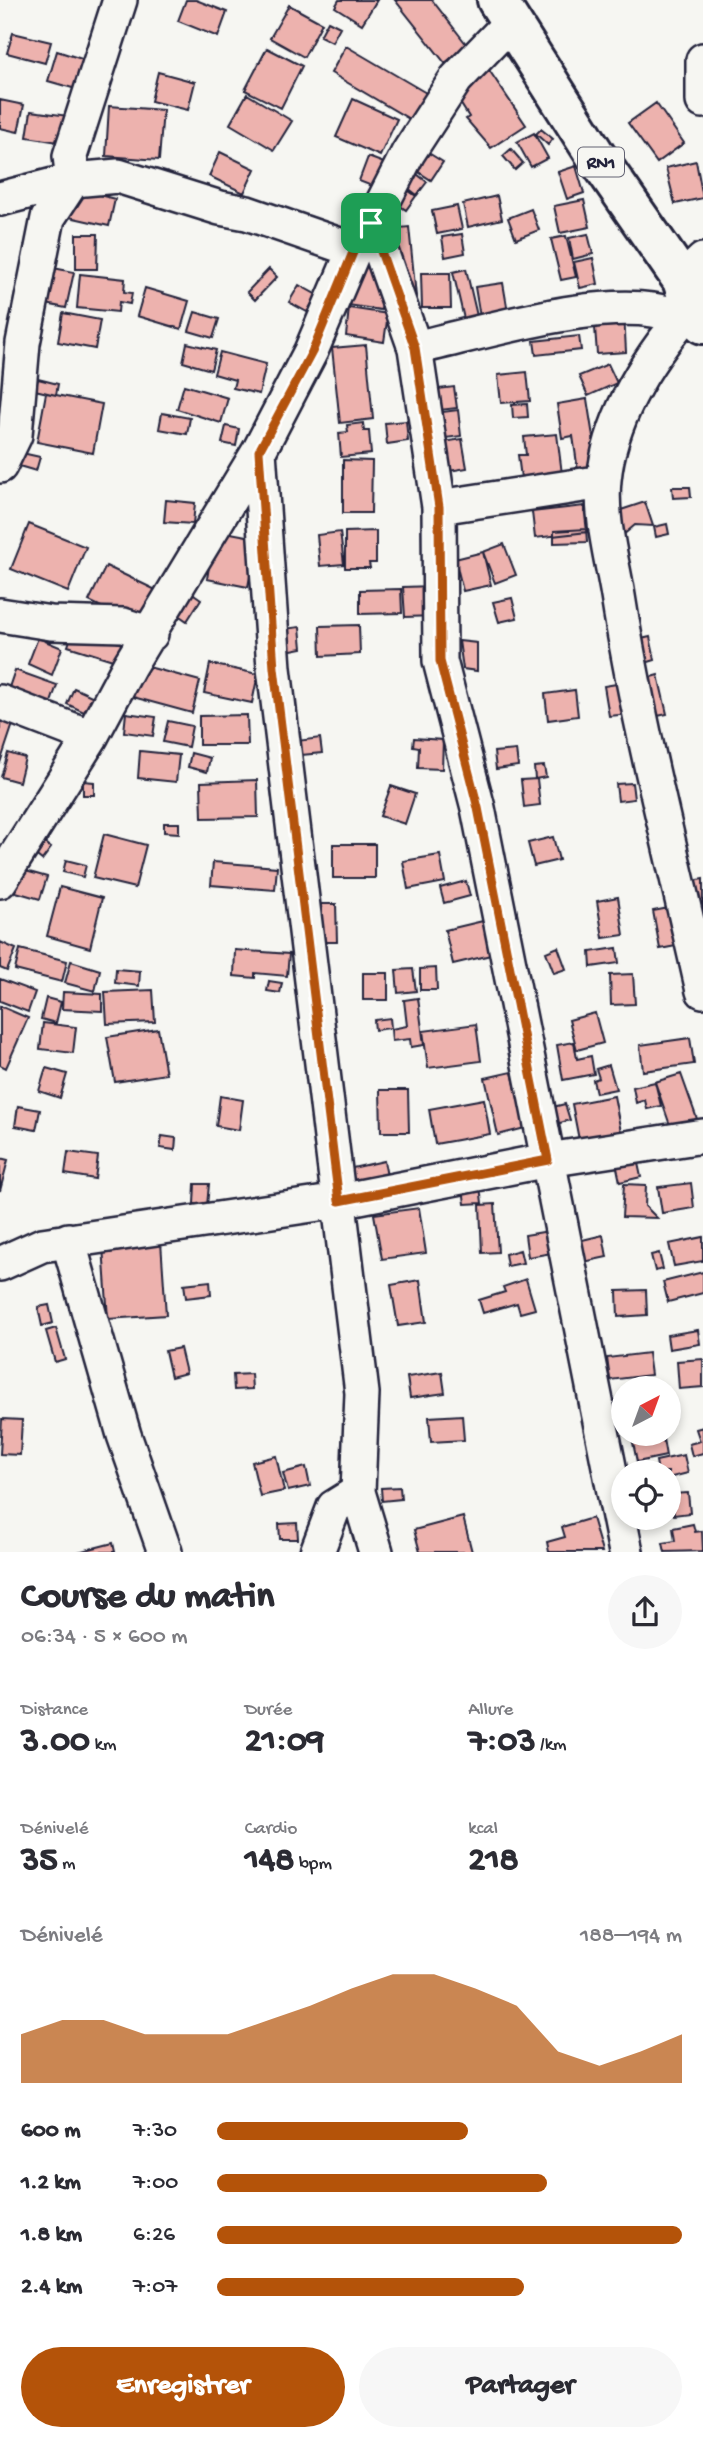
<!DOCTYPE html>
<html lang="fr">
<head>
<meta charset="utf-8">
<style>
  body { margin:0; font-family:"Gochi Hand",sans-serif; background:#f7f7f7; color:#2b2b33; height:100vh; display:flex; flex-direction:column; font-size:26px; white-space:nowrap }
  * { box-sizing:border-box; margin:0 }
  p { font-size:23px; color:#7c7c81 }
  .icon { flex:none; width:38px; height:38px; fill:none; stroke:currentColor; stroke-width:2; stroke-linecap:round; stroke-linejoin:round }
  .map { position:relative; height:1552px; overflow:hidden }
  .details { display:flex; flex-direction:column; background:#fff; flex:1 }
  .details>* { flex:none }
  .needle { width:46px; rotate:41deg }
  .fabs { position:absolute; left:611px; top:1376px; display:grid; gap:14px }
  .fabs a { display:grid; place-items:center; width:70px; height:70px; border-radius:50%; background:#fff; box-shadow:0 4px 10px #0003; font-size:35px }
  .pin { position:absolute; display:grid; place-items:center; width:60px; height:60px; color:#fff; margin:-30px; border-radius:14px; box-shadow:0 4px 10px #0006 }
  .round { display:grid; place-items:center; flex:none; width:74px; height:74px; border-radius:37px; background:#f7f7f7 }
  .overview { display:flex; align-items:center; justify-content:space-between; height:119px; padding:0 21px }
  h1 { font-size:38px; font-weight:700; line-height:52px }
  .figures { display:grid; grid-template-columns:repeat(3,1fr); gap:10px; height:119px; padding:7px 21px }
  .figures div { display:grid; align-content:center }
  .figures b { font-size:35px; font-weight:700 }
  .figures small { font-size:19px; font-weight:400 }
  .figures p { font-size:19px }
  .chart { height:196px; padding:14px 21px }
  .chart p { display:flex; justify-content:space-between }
  .chart svg { width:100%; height:126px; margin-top:7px; fill:#b45309; opacity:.7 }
  .button { display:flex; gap:14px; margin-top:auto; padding:14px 21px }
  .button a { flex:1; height:80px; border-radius:42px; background:#b45309; color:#fff; font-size:28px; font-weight:700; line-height:80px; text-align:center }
  .button a+a { background:#f7f7f7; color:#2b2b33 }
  ul { padding:0 21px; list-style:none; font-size:23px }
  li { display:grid; grid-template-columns:112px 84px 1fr; align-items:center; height:52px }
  li i { height:18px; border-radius:9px; background:#b45309 }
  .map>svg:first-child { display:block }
</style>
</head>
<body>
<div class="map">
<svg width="703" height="1552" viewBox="0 0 703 1552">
  <rect width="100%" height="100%" fill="#f6f6f2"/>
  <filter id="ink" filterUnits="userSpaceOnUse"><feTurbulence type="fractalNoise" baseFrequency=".0143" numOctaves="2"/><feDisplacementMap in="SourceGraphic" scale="14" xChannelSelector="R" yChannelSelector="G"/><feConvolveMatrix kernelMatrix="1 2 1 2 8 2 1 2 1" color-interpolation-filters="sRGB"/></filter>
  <g filter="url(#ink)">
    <!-- building -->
    <path fill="#edb2ae" stroke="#22223b" stroke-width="2" d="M186 0H196L227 12 218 37 178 21Z
      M339 0H377L362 24 335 7Z
      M395 0H432L467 45 445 63Z
      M289 5 322 23 304 57 270 38Z
      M328 21 340 27 332 42 320 36Z
      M13 33 51 42 45 63 7 53Z
      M346 46 433 97 418 124 331 73Z
      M267 48 302 66 281 108 245 90Z
      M57 51 91 62 83 91 48 81Z
      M487 67 526 125 491 148 466 119 469 117 452 90Z
      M158 72 195 82 188 110 151 101Z
      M247 94 292 121 274 150 230 124Z
      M353 99 397 119 380 156 336 137Z
      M0 100 24 105 18 132 0 128Z
      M656 103 684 143 657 163 628 123Z
      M109 106 163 110 159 160 106 156Z
      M31 111 69 116 65 143 27 137Z
      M541 129 553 139 548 145 536 134Z
      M534 133 548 158 531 167 517 142Z
      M511 149 523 163 515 170 503 156Z
      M220 152 255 169 244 193 209 176Z
      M427 152 443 162 431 180 414 169Z
      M368 157 392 166 382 190 359 181Z
      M696 161 703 198 675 204 666 168Z
      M576 166 584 193 567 199 558 172Z
      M413 171 427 182 417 195 403 184Z
      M403 187 416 196 406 210 393 201Z
      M75 189 115 199 109 226 69 217Z
      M497 196 502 219 468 227 463 204Z
      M584 200 590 227 560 233 554 206Z
      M457 206 462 229 437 234 432 211Z
      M531 209 539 230 516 239 508 218Z
      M409 227 416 296 399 297 380 230Z
      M76 234H98L97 269H76Z
      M462 234 465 253 445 257 442 237Z
      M588 234 593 254 573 259 569 238Z
      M566 236 576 277 561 280 551 239Z
      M593 258 598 284 580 288 574 262Z
      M355 265 387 271 381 310 348 305Z
      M43 266 74 272 66 308 36 302Z
      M269 269 277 277 255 300 247 292Z
      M466 269 477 316 464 319 453 272Z
      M421 273H450L451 308H422Z
      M80 274 125 279 124 292 132 293 130 304 119 302 118 312 77 308Z
      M503 283 509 318 481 323 475 287Z
      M299 285 317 295 307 312 289 302Z
      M145 288 189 301 181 329 137 316Z
      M349 308 388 314 384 342 346 336Z
      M195 312 219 319 213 338 189 331Z
      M63 313 100 320 95 349 58 342Z
      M624 313 626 352 597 354 594 314Z
      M579 336 581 350 536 355 534 341Z
      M187 343 216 350 211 370 183 362Z
      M366 345 373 419 340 423 332 348Z
      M220 352 266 364 259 394 233 388 235 380 214 374Z
      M608 364 617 383 588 396 579 376Z
      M527 372 530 401 501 403 498 375Z
      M38 379 58 384 56 395 35 390Z
      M184 385 228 398 221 423 177 409Z
      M454 387 457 408 432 411 430 390Z
      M46 393 102 404 93 453 37 442Z
      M587 399 598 468 578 471 573 436 562 438 557 404Z
      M527 404 528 417 513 418 512 405Z
      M458 410 461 436 438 439 434 413Z
      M162 413 190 418 187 434 159 429Z
      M406 421 408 441 387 444 385 423Z
      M363 423 364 431H369L371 454 341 457 339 433 348 432 347 425Z
      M226 426 239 429 236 446 222 443Z
      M557 434 562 474 521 478 518 455H526L524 437Z
      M462 439 467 468 437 473 432 444Z
      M22 453 40 457 36 471 19 466Z
      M343 460 372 461 371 513H343Z
      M672 487H690L691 497 673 498Z
      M166 500 195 503 193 524 164 522Z
      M645 502 653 526 635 525 615 542 609 514Z
      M584 506 587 532 535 538 532 512Z
      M29 524 86 547 68 592 11 569Z
      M667 524 669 534 656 537 654 527Z
      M586 529 587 542 554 543V531Z
      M215 530 257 538 248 587 207 579Z
      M376 531V563H369L370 568H345V532Z
      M340 532 344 564 320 566 317 535Z
      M504 544 516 575 495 583 483 552Z
      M483 552 491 585 463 591 455 559Z
      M106 566 160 592 143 627 89 601Z
      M433 586 434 616 405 617 403 587Z
      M401 589 402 613 360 614V590Z
      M188 590 201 599 187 621 174 612Z
      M512 598 517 618 499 622 493 602Z
      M359 625 360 654 321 656 320 626Z
      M300 627 302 648 286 651 283 629Z
      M74 628 122 644 116 661 68 646Z
      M650 637 655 660 642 664 637 640Z
      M38 638 62 648 52 675 28 664Z
      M459 641 477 643V671L463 669Z
      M210 664 258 674 252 703 204 693Z
      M141 665 200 681 192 713 133 697Z
      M15 670 57 685 47 714 5 699Z
      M658 675 667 714 653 717 644 679Z
      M623 683 630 714 609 716 604 686Z
      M74 688 94 697 86 713 67 704Z
      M575 690 578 716 548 720 545 694Z
      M126 713 156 717 153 736 124 732Z
      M247 715 248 745H199V716Z
      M0 719 13 724 0 763Z
      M168 721 192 726 188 747 163 742Z
      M320 738 322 753 291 756 289 742Z
      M414 738 443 740 442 769 418 768 419 747 413 746Z
      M516 750 518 766 496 769 494 752Z
      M140 751 179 755 176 782 138 778Z
      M8 753 25 758 19 782 1 777Z
      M191 753 210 758 207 772 188 767Z
      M544 766 546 777 535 779 534 767Z
      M537 779 540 805 524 807 521 780Z
      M257 780 258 817 202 818 201 782Z
      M83 781 94 782V795H83Z
      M632 783 634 799 618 801 616 784Z
      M391 786 415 794 405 824 380 816Z
      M164 823H179V833L164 832Z
      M104 834 146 845 135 888 93 878Z
      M553 837 559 860 534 866 528 843Z
      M42 841 51 848 42 860 33 853Z
      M333 844H375V878H333Z
      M440 855 445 882 408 889 403 861Z
      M66 860 86 865 83 877 63 872Z
      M213 862 277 867 275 890 211 885Z
      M22 870 47 877 40 899 16 892Z
      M703 879V916L694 918 688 882Z
      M466 881 470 896 444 903 440 888Z
      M60 887 102 898 90 948 47 936Z
      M618 897 624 935 603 938 597 901Z
      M314 904H336L337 942H315Z
      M669 908 676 946 660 949 653 911Z
      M487 920 495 954 453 964 445 930Z
      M0 942 16 949 7 971 0 968Z
      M558 947 566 969 554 973 546 952Z
      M617 948 619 963 591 967 590 952Z
      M20 949 67 961 62 982 15 970Z
      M235 950 289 954 287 976 255 973V978L234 976Z
      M71 961 100 970 95 991 65 983Z
      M436 968 437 990H420V969Z
      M116 969 140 971 139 986 115 983Z
      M413 969 416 991 398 993 396 970Z
      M363 973H388V1000H363Z
      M633 974 635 1004 611 1005 610 975Z
      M0 979 35 992 28 1012 0 1001Z
      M269 981 282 983 280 993 267 991Z
      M153 990 155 1022 107 1024 105 992Z
      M63 992 102 994V1011L62 1009Z
      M46 998 61 1002 56 1023 41 1019Z
      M418 998 424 1045 411 1047 410 1039 392 1041 391 1029 407 1026 404 1000Z
      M0 1006 28 1018 6 1068 0 1065Z
      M595 1013 603 1043 577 1050 569 1020Z
      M390 1018 391 1028 375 1030 374 1020Z
      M43 1023 76 1027 73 1053 40 1049Z
      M476 1024 481 1061 428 1068 423 1031Z
      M158 1029 166 1074 115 1082 107 1037Z
      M690 1038 694 1064 643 1071 640 1045Z
      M574 1042 577 1059 591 1056 594 1074 563 1080 557 1045Z
      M609 1065 616 1089 596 1093 593 1080 599 1078 596 1069Z
      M46 1068 67 1074 60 1098 39 1091Z
      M512 1072 525 1128 498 1135 485 1078Z
      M681 1074 697 1119 671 1128 655 1082Z
      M655 1082 661 1106 647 1109 645 1100 636 1103 633 1087Z
      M380 1090H408L409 1132H381Z
      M220 1096 243 1100 239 1130 216 1126Z
      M614 1096 622 1137 580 1145 572 1104Z
      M484 1099 490 1134 435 1144 429 1109Z
      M565 1104 570 1120 550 1126 545 1109Z
      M18 1106 40 1110 36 1130 15 1126Z
      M162 1136 176 1138 175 1150 160 1148Z
      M68 1152 98 1156 95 1179 65 1174Z
      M636 1154 641 1177 620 1182 615 1158Z
      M0 1158 8 1160 0 1191Z
      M384 1161 388 1181 351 1188 348 1169Z
      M691 1183 694 1208 662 1213 658 1187Z
      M195 1184H209L207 1206 194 1204Z
      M624 1184 646 1185 645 1206 657 1218 622 1217Z
      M480 1186 482 1203 465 1204 463 1187Z
      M495 1204 498 1252 482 1253 480 1205Z
      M419 1208 426 1253 382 1259 374 1214Z
      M555 1230 558 1252 528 1257 525 1235Z
      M603 1235 607 1257 574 1264 570 1243Z
      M703 1237V1261L674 1266 669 1244Z
      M161 1242 166 1315 108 1319 103 1246Z
      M520 1250 523 1263 507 1266 505 1254Z
      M659 1253 663 1269 655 1271 651 1255Z
      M703 1272V1293L668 1302 663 1282Z
      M526 1279 535 1309 520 1313 517 1303 483 1313 479 1300 505 1292 503 1287Z
      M420 1280 426 1322 398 1326 391 1285Z
      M210 1281 211 1295 186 1298 184 1284Z
      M646 1290 647 1315 618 1317 617 1291Z
      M49 1305 53 1323 42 1326 38 1307Z
      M56 1328 65 1359 55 1362 46 1331Z
      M698 1330 700 1344 669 1349 667 1335Z
      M180 1348 186 1373 171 1377 165 1351Z
      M648 1353 651 1375 610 1380 607 1358Z
      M703 1359V1387L679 1389 677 1361Z
      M442 1372 445 1393 410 1398 407 1377Z
      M251 1374 252 1389 234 1390 233 1375Z
      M462 1415 464 1440 431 1442 429 1417Z
      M2 1419 22 1420 20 1455 0 1454Z
      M703 1427V1453L692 1456 689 1444 700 1441 696 1429Z
      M631 1433H662L666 1456 637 1462Z
      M684 1455 688 1473 668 1478V1472H658L656 1461Z
      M276 1456 284 1491 260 1496 252 1462Z
      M306 1467 310 1486 288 1491 283 1473Z
      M400 1487 401 1499 382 1501 381 1488Z
      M688 1493 690 1513 674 1515 671 1494Z
      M463 1517 472 1552H420L414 1530Z
      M592 1518 602 1552H549L547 1542 565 1537 562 1527Z
      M297 1523 298 1539H280L279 1524Z
      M693 1524 695 1532 702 1531 703 1551 665 1552 663 1543 675 1541 673 1528Z
      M113 1543 115 1552H78Z"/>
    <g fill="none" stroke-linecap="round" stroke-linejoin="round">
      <!-- minor casing -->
      <g stroke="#22223b" stroke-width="38">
        <path id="minor" d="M703 60V101
          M0 199 73 180 118 176 220 208 247 213 354 250
          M371 223 415 348 439 507 440 661 478 808 626 1552
          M682 280 703 260
          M691 308C650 355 610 416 604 480 600 518 612 559 618 596 639 729 674 860 703 991
          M415 348C483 333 610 292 674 315L678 323
          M259 451 274 668 362 1393 358 1492 376 1552
          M0 466 15 435 23 343 48 218 73 180 70 156 120 0
          M439 507 603 482
          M0 615 51 623 123 625 151 634
          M0 702 91 737
          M0 881 91 737 129 666 259 451 311 351 354 250 381 206 408 153 456 79 512 21
          M68 1240 124 1435 165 1552
          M0 1264 42 1245 339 1201 548 1160 703 1136
          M317 1552 334 1507 358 1492"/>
      </g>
      <!-- highway casing -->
      <g stroke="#22223b" stroke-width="44">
        <path id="highway" d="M497 0 596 156 682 280 691 308 703 324"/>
      </g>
      <!-- minor -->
      <use href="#minor" stroke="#f6f6f2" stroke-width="33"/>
      <!-- highway -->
      <use href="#highway" stroke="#f6f6f2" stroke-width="38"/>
    </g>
  </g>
  <g fill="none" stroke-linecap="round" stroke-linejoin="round" filter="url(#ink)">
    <!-- route casing -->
    <g stroke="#fff" stroke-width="14">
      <path id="route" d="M371 223 415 348 439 507 440 661 478 808 548 1160 339 1201 274 668 259 451 312 352 354 250Z"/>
    </g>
    <!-- route -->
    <use href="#route" stroke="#b45309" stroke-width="9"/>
  </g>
  <g text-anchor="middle" stroke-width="5" stroke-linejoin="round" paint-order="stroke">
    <!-- shield labels -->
    <rect fill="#f6f6f2" stroke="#626272" stroke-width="2" x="578" y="147.5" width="46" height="29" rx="5"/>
    <g font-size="18" font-weight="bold" fill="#22223b">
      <text x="601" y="168">RN1</text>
    </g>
  </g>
</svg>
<div class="fabs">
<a><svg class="needle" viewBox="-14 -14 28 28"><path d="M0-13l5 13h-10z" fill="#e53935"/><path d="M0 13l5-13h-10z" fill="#7c7c81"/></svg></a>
<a><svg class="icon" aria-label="locate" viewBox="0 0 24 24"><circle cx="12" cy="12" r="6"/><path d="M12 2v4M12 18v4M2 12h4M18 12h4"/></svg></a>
</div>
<div class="pin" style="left:371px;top:223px;background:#1e9e55"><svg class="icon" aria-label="arrive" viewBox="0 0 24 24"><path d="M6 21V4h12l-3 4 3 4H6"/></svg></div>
</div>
<section class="details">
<div class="overview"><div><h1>Course du matin</h1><p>06:34 · 5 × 600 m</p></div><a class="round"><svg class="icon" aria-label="share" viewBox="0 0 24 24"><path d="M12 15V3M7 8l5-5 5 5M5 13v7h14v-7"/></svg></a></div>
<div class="figures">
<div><p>Distance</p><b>3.00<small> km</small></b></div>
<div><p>Durée</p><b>21:09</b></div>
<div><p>Allure</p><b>7:03<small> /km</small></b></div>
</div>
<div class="figures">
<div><p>Dénivelé</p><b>35<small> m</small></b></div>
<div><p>Cardio</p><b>148<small> bpm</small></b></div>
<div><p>kcal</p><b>218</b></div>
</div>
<div class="chart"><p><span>Dénivelé</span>188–194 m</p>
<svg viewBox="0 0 160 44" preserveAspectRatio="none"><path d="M0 44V27L10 22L20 22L30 27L40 27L50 27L60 22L70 17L80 11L90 6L100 6L110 11L120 17L130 33L140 38L150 33L160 27V44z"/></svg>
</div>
<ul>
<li><b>600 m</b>7:30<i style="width:54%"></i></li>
<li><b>1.2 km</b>7:00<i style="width:71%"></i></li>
<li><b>1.8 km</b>6:26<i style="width:100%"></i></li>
<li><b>2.4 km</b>7:07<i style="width:66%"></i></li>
</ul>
<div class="button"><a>Enregistrer</a><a>Partager</a></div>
</section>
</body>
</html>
